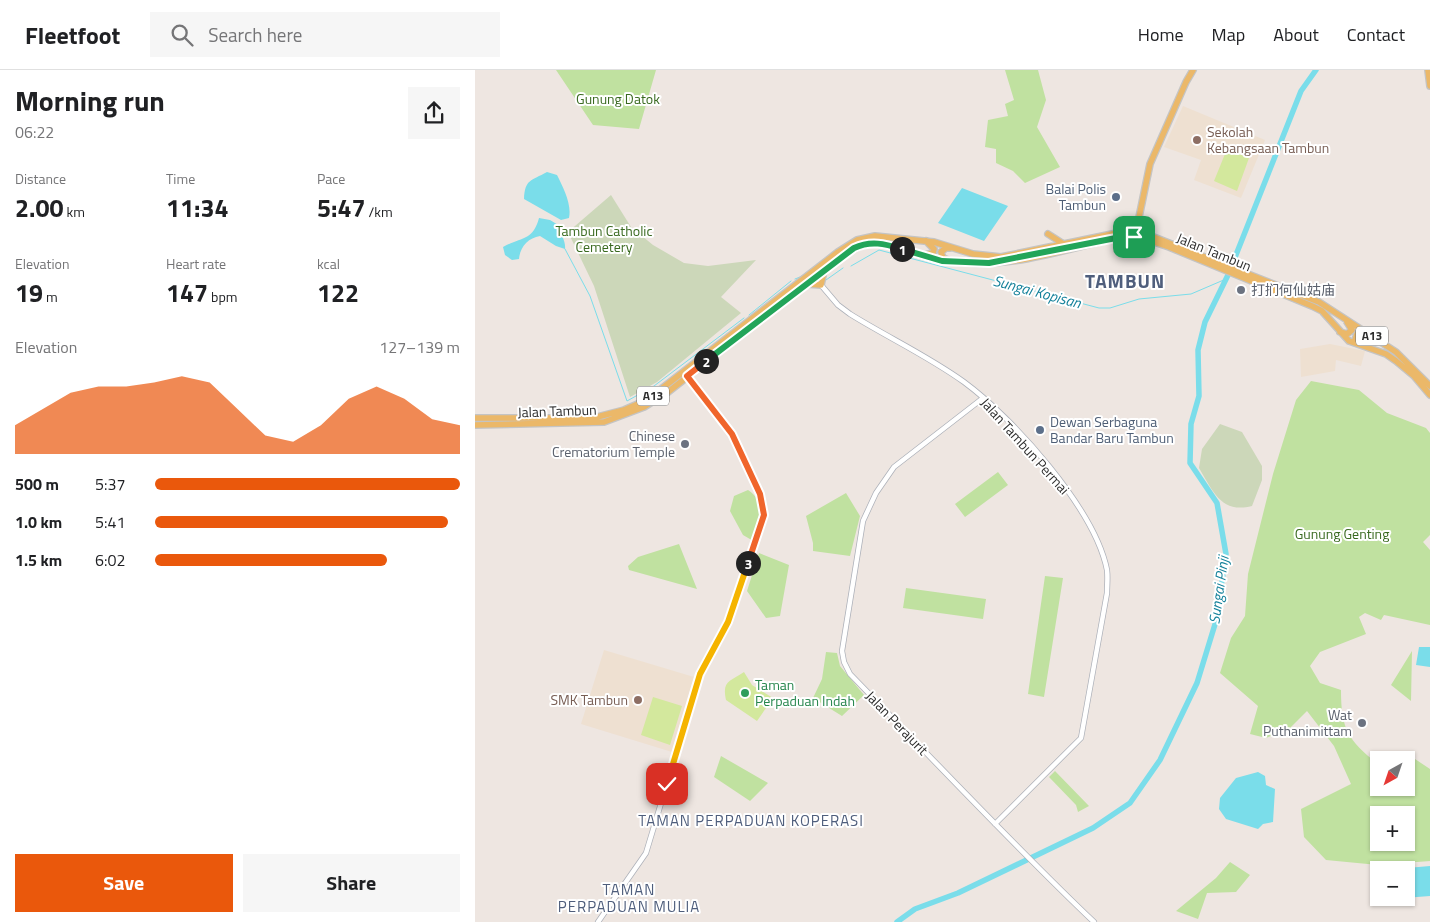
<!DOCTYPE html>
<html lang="en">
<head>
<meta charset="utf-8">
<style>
  body { margin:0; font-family:"Titillium Web","Noto Sans SC",sans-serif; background:#f6f6f6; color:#202124; height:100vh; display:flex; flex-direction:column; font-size:19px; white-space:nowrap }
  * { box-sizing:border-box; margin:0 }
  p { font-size:16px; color:#757577 }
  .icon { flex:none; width:28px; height:28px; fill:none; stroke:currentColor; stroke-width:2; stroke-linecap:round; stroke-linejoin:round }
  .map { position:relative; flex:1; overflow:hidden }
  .panel { display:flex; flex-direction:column; background:#fff; width:475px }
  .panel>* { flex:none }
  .needle { width:32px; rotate:220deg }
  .fabs { position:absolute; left:895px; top:681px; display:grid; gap:10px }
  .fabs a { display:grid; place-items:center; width:45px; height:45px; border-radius:0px; background:#fff; box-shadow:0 1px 4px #0004; font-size:25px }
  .pin { position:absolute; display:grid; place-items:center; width:42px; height:42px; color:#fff; margin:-21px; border-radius:10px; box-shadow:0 2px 8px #0006 }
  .km { position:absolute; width:25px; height:25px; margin:-12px; border-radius:50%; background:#222; color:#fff; font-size:14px; line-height:25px; text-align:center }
  .round { display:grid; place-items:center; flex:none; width:52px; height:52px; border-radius:0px; background:#f6f6f6 }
  .summary { display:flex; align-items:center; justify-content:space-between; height:85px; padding:0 15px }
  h1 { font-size:28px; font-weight:700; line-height:38px }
  .stats { display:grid; grid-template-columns:repeat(3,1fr); gap:8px; height:85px; padding:5px 15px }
  .stats div { display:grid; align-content:center }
  .stats b { font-size:25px; font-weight:700 }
  .stats small { font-size:14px; font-weight:400 }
  .stats p { font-size:14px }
  .chart { height:140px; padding:10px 15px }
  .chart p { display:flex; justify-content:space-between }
  .chart svg { width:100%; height:90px; margin-top:5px; fill:#ea580c; opacity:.7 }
  .action { display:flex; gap:10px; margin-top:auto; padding:10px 15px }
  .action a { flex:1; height:58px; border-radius:0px; background:#ea580c; color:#fff; font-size:20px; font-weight:700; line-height:58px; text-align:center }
  .action a+a { background:#f6f6f6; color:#202124 }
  ul { padding:0 15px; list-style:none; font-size:16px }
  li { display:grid; grid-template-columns:80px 60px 1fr; align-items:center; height:38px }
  li i { height:12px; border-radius:6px; background:#ea580c }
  header { display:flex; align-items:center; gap:30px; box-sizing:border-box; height:70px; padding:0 25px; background:#fff; border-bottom:1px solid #e0e0e0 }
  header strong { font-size:24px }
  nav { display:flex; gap:28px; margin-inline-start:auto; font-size:18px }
  .search { width:350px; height:45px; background:#f6f6f6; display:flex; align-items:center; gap:12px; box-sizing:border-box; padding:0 18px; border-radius:0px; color:#757577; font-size:19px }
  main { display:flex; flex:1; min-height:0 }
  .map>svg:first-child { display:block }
</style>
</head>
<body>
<header>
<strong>Fleetfoot</strong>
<div class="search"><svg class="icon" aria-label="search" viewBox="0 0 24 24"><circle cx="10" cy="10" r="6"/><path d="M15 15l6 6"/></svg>Search here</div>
<nav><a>Home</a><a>Map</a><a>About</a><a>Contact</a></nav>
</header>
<main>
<section class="panel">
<div class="summary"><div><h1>Morning run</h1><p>06:22</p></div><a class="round"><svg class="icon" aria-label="share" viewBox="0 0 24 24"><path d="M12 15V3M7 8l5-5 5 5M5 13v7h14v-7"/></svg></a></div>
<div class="stats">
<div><p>Distance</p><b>2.00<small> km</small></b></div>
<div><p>Time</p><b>11:34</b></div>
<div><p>Pace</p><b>5:47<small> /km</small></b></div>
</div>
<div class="stats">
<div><p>Elevation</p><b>19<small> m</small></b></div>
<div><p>Heart rate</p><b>147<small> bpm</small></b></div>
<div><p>kcal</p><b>122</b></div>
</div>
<div class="chart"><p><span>Elevation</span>127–139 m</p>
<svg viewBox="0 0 160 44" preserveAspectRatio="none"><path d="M0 44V30L10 22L20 14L30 11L40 11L50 9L60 6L70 9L80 22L90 35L100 38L110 30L120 17L130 11L140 17L150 27L160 30V44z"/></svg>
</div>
<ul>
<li><b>500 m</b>5:37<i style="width:100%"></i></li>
<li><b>1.0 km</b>5:41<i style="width:96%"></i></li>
<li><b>1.5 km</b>6:02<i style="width:76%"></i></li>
</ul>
<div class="action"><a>Save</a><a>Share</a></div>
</section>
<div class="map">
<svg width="955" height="852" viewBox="0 0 955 852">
  <rect width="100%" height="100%" fill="#eee6e1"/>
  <!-- education -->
  <path fill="#eee0d1" d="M708 36 790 70 766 128 719 110 726 90 689 77Z
    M855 274 890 281 886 296 861 290 860 301 826 307 825 279Z
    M129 580 219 607 197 682 106 654Z"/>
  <!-- green -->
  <path fill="#c0e1a0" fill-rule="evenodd" d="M81 0H181L164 59 118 55Z
    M530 0H563L571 30 562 57 585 97 550 113 538 101 521 93V79L510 77 513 50 533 46 530 34 539 30Z
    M836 311 884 320 912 343 951 358 955 363V465L948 472 955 480V555L909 545 906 550 890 543 884 547 891 564 845 582 835 596 845 613 866 620C866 660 873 670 904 695V718H931V694L937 687 955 699V791L903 795 851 790 829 767 826 739 876 714 859 676 832 641 815 658 791 668 775 664 783 636 745 603 756 568 770 546 773 504 798 404 821 330ZM904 745H931V772H904Z
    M523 402 533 415 490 447 480 434Z
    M273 420C292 432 284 454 280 472L268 465 255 441 259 426Z
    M371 423 385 446 375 486 338 481V473L331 446Z
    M204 474 222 519 154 500 153 496 163 487Z
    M284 483 314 495 305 546 291 548 272 521Z
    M570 506 588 508 569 627 553 624Z
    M431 518 511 529 508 549 428 538Z
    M937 581 936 631 916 615Z
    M351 582 362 583 365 596 389 625 367 646 338 628 347 609Z
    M246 686 293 713 275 731 239 707Z
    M580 701 614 736 603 742 601 735 574 707Z
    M755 792 775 805 761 822 732 823 723 849 701 841 741 808Z"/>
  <!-- cemetery -->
  <path fill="#ccd7b9" d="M136 125 156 157 178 175 209 193 233 196 281 190 246 227 266 243 182 312 155 327 119 216 93 162Z
    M745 354 767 362 787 396V410L777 436C746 444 738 421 724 398L727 379Z"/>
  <!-- pitch -->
  <path fill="#d3e89d" d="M752 79 774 88 762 121 739 111Z
    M269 602 277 615 298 628 282 651 251 630C247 611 254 612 269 602Z
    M178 627 207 636 195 675 166 665Z"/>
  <!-- water -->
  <path fill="#7addea" d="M72 102 82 105C88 117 97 134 94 148L86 150 49 129C50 109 56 111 72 102Z
    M487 118 533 136 509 171 463 153Z
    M64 148 75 150 85 156C85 164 91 171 90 179L81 176 65 166C53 168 45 177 44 189L37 190 30 185 28 177C46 167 58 171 64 148Z
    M944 577H955V597L941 595Z
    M783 702 790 706 791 715 800 719 798 752 788 754 783 759 751 749 744 739 745 728 761 708Z
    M955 796V826L929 828H927H931V800H909Z"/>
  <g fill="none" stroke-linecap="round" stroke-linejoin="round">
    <!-- stream -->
    <path stroke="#7addea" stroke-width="1" d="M90 179 115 226 152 331 179 316 269 248
      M376 196 404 180 624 238H635L664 229 716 224 751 209
      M320 209 325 207
      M351 210 368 198
      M274 245 316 211"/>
    <!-- river -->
    <path stroke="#7addea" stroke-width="5.5" d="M422 852 440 839 483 823 618 758 655 733 685 690 722 613 741 551 751 484 742 433 715 393 716 354 724 326 723 280 730 252 753 205 826 21 841 0"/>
    <!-- minor casing -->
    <g stroke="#adb1b9" stroke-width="6">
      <path id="minor" d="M346 215 363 235 375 244C412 267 453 286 489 312 538 348 620 439 632 500 633 508 632 515 632 523L606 668 520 754
        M508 328 419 397 401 423 388 451 367 581 369 592 375 604C456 687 535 772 619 852
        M123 852 171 783 225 604 253 552 289 445 285 424 257 364 212 307"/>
    </g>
    <!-- major casing -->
    <g stroke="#c4c4c4" stroke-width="8">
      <path id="major" d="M953 0 955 16
        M654 160 663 152 675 94 711 12 718 0
        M573 164 587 173
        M450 185 458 183 459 179 451 171
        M473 190 468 188 466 182 471 178H475
        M332 214 346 215 349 201
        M865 262 872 264 877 260 872 252
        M885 274 880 270 882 264H892
        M0 348H118L149 340 172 330 363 182 382 170 400 166 459 172 498 184 526 187 642 163 661 161 671 164 844 232 921 282 955 316
        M0 355 129 352 169 337 193 322 365 187C403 161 415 178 454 188 467 192 482 192 496 193 543 196 599 177 645 167L667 168 694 177 837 236 847 241 874 271 911 284 921 291 939 306 955 325"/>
    </g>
    <!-- minor -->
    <use href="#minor" stroke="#fff" stroke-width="4.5"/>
    <!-- major -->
    <use href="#major" stroke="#ebb869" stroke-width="5.5"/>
  </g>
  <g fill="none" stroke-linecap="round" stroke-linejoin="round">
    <!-- split-1 casing -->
    <g stroke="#fff" stroke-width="10">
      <path id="split-1" d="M427 179 467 191 514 193 646 167H659"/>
    </g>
    <!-- split-2 casing -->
    <g stroke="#fff" stroke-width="10">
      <path id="split-2" d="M231 291 379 178C396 170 410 174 427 179"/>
    </g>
    <!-- split-3 casing -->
    <g stroke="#fff" stroke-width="10">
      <path id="split-3" d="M231 291 212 306 257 364 285 424 289 445 273 493"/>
    </g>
    <!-- split-4 casing -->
    <g stroke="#fff" stroke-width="10">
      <path id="split-4" d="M192 714 225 604 253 552 273 493"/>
    </g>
    <!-- split-1 -->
    <use href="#split-1" stroke="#22a559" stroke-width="6"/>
    <!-- split-2 -->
    <use href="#split-2" stroke="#22a559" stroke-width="6"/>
    <!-- split-3 -->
    <use href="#split-3" stroke="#f0652b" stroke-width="6"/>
    <!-- split-4 -->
    <use href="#split-4" stroke="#f5b400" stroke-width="6"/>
  </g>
  <!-- markers -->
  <g fill="#8d6e63" stroke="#fff" stroke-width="2">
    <circle cx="722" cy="70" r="5"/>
    <circle cx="163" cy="630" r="5"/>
  </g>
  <g fill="#5c6f8a" stroke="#fff" stroke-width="2">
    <circle cx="641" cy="127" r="5"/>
    <circle cx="565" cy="360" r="5"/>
  </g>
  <g fill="#6b7280" stroke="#fff" stroke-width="2">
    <circle cx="766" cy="220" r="5"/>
    <circle cx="210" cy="374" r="5"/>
    <circle cx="887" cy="653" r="5"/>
  </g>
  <circle fill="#2e9e5b" stroke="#fff" stroke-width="2" cx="270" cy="623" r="5"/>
  <g text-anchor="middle" stroke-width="4" stroke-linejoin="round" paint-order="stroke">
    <!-- shield labels -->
    <g fill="#fff" stroke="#6c6c6c" stroke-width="1">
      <rect x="881" y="256.5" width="32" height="19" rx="4"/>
      <rect x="162" y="316.5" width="32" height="19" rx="4"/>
    </g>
    <g font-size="12" font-weight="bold" fill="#2d2d2d">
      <text x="897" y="270">A13</text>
      <text x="178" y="330">A13</text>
    </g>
    <!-- park labels -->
    <g font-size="14" fill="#39691f" stroke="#fff">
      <text x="143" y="34">Gunung Datok</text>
      <text x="129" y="166">Tambun Catholic<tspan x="129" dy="16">Cemetery</tspan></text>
      <text x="867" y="469">Gunung Genting</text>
    </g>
    <!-- education labels -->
    <g font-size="14" fill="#785e54" stroke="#fff" text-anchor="start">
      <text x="732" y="67">Sekolah<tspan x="732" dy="16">Kebangsaan Tambun</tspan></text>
      <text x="153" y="635" text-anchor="end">SMK Tambun</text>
    </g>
    <!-- service labels -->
    <g font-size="14" fill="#4e5e75" stroke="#fff" text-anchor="end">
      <text x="631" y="124">Balai Polis<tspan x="631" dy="16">Tambun</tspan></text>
      <text x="575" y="357" text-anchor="start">Dewan Serbaguna<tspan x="575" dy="16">Bandar Baru Tambun</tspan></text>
    </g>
    <!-- street labels -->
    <g font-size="14" fill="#2d2d2d" stroke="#fff">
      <text transform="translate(739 182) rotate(22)" y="5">Jalan Tambun</text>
      <text transform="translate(82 341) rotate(-2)" y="5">Jalan Tambun</text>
      <text transform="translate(550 376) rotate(48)" y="5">Jalan Tambun Permai</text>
      <text transform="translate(422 653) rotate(46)" y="5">Jalan Perajurit</text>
    </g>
    <!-- worship labels -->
    <g font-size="14" fill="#5b616d" stroke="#fff" text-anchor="end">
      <text x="776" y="225" text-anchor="start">打扪何仙姑庙</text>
      <text x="200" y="371">Chinese<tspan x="200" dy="16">Crematorium Temple</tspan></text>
      <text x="877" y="650">Wat<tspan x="877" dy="16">Puthanimittam</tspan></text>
    </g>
    <!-- leisure labels -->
    <g font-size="14" fill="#27864d" stroke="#fff" text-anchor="start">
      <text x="280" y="620">Taman<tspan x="280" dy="16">Perpaduan Indah</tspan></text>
    </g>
    <!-- water labels -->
    <g font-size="15" font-style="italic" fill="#14819a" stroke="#fff">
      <text transform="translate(562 222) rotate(15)" y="5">Sungai Kopisan</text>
      <text transform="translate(744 520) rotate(-82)" y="5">Sungai Pinji</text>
    </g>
    <!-- neighbourhood labels -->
    <g font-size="15" letter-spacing="1" fill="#4f5e7c" stroke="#fff">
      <text x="276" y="756">TAMAN PERPADUAN KOPERASI</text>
      <text x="154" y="825">TAMAN<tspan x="154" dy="17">PERPADUAN MULIA</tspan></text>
    </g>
    <!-- district labels -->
    <g font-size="19" font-weight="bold" letter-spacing="1" fill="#4f5e7c" stroke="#fff">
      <text x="650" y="218">TAMBUN</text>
    </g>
  </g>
</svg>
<div class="fabs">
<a><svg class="needle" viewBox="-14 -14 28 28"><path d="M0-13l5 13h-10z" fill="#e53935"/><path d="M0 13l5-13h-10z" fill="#757577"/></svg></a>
<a>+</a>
<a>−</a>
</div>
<div class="pin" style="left:659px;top:167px;background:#1e9e55"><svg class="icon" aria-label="arrive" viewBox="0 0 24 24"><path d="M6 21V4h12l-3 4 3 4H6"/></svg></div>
<div class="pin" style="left:192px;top:714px;background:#d93025"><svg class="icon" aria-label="check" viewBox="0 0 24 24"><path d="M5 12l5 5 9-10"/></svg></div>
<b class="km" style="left:427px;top:179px">1</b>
<b class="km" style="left:231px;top:291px">2</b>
<b class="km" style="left:273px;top:493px">3</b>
</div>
</main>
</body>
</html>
